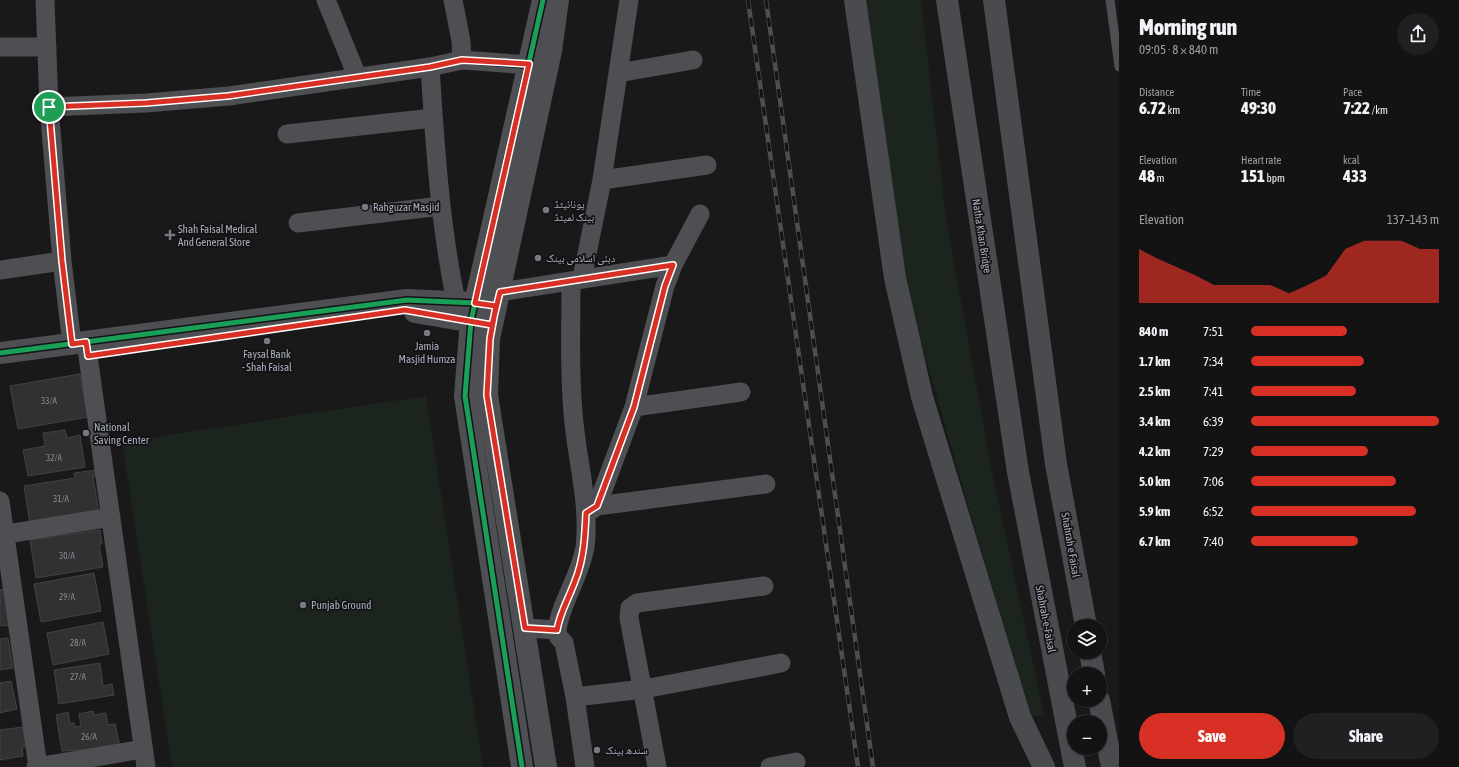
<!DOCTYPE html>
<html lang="en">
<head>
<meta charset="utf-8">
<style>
  body { margin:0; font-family:"Asap Condensed","Noto Naskh Arabic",sans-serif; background:#202022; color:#f1f3f6; height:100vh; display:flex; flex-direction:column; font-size:15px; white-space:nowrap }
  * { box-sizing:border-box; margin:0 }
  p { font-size:13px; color:#9d9ea0 }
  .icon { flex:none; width:22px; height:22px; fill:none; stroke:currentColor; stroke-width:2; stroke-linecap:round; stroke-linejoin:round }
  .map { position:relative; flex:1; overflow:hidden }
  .sheet { display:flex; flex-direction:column; background:#131314; width:340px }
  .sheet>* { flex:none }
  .controls { position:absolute; left:1067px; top:619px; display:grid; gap:8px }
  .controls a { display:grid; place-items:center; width:40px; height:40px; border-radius:50%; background:#131314; box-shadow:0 1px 3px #0004,0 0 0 1px #323234; font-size:20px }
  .pin { position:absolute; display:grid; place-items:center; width:34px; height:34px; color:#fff; margin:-17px; border:2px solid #fff; border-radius:50%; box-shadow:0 1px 4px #0007 }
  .round { display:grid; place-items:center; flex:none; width:42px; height:42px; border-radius:21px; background:#202022 }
  .summary { display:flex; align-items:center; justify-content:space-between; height:68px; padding:0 20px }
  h1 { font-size:22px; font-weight:800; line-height:30px }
  .stats { display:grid; grid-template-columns:repeat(3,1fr); gap:6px; height:68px; padding:4px 20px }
  .stats div { display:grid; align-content:center }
  .stats b { font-size:17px; font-weight:800 }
  .stats small { font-size:11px; font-weight:400 }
  .stats p { font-size:11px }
  .chart { height:112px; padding:8px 20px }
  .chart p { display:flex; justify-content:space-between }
  .chart svg { width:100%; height:72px; margin-top:4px; fill:#d93025; opacity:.7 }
  .action { display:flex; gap:8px; margin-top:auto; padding:8px 20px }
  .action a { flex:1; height:46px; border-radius:24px; background:#d93025; color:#fff; font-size:16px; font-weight:800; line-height:46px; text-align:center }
  .action a+a { background:#202022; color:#f1f3f6 }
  ul { padding:0 20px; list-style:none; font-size:13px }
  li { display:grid; grid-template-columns:64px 48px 1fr; align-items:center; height:30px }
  li i { height:10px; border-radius:5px; background:#d93025 }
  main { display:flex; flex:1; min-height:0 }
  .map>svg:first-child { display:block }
</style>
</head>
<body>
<main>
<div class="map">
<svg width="1119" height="767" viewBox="0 0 1119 767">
  <rect width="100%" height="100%" fill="#19191a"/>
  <!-- green -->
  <path fill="#1c241e" d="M864 0H921L946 218 992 472 1044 715 1029 716 901 273Z
    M426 396 483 767H172L122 442Z"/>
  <!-- building -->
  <path fill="#313132" stroke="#424346" d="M80 374 88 417 18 429 10 386Z
    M65 430 67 438 80 435 85 467 28 476 23 450 45 446 43 433Z
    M97 470V476H93L99 513 30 524 24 486 75 478 74 473Z
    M100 530 102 544H99L103 567 36 578 30 540Z
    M94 573 101 611 41 622 34 584Z
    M6 589 12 625 0 626V590Z
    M103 622 109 654 53 665 47 633Z
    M8 638 13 668 0 670V639Z
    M100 663 103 686 112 684 114 695 59 704 54 670Z
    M11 681 17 709 0 713V683Z
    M93 711 94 715 106 713 108 725 115 724 120 747 62 751 56 715 68 712 70 723H74L75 727 81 726 79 714Z
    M23 727 26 747H22L23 756 0 760V730Z"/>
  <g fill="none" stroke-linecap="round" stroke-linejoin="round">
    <!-- service -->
    <path stroke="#4d4f53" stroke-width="9" d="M1110 0 1119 67"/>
    <!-- minor -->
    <path stroke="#4d4f53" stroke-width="19" d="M45 0 49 107 62 261 72 344
      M326 0 357 76
      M453 0 461 41 462 60
      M0 47H47
      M430 67C435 146 440 224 456 302
      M618 73 693 60
      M49 107 146 103 229 96 430 67 462 60 529 65
      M287 134 433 118
      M602 180 707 165
      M298 223 441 206
      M0 270 62 261
      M582 278 602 180 629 0
      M500 292 673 265
      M86 342 146 767
      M634 407 741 392
      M0 501 38 767
      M597 506 634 407 665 286 673 265 700 214
      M588 512 597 506 766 484
      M0 535 111 517
      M525 628 557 630 558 636 564 643 575 697 585 767
      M557 630C561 601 580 577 585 547 590 506 578 464 574 423 569 376 571 328 571 281
      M575 697 644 689 781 663
      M36 767 143 749
      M657 767 629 618 630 608 637 603 764 586
      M770 767 796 762"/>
    <!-- tertiary -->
    <path stroke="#4d4f53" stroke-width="22" d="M415 312 485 324
      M0 353 407 300 475 303 489 305
      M522 767 465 396 471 321 543 0
      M546 767 487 395 489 339 551 51 558 0"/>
    <!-- trunk -->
    <path stroke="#4a4b4e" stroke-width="22" d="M855 0 895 278 922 397 1020 717 1044 767
      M947 0 1018 472 1075 767
      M994 0 1056 464 1086 626
      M1090 652 1094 674
      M1099 700 1112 767"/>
    <!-- rail casing -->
    <g stroke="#4d4e52" stroke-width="4.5">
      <path id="rail" d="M748 0 858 767
        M766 0 873 767"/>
    </g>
    <!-- rail -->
    <use href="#rail" stroke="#131316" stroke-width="3" stroke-dasharray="9" stroke-linecap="butt"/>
    <!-- cycleway casing -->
    <g stroke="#131316" stroke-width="8">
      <path id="cycleway" d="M49 107 146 103 229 96 430 67 462 60 529 65
        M0 353 407 300 475 303 496 306
        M522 767 465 396 471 321 543 0"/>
    </g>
    <!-- cycleway -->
    <use href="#cycleway" stroke="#1a9f57" stroke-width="5"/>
  </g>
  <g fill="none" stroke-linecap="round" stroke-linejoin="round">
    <!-- route casing -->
    <g stroke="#fff" stroke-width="8">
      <path id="route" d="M49 107 62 261 72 344 86 342 88 356 405 310 492 325 500 292 673 265 665 286 634 407 597 506 586 513C585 536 584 559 575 581 569 598 560 612 557 630L525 628 487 395 490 339 496 306 475 303 529 64 462 60 430 67 228 96 146 103 49 107"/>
    </g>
    <!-- route -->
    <use href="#route" stroke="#d93025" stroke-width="5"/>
  </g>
  <!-- markers -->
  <g fill="#777a83" stroke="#131316" stroke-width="1.5">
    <circle cx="365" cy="207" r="4"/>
    <circle cx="546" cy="210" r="4"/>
    <path d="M168 229h4v4h4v4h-4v4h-4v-4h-4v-4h4z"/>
    <circle cx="538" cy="258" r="4"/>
    <circle cx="427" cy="333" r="4"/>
    <circle cx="267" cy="341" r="4"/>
    <circle cx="86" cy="433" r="4"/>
    <circle cx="303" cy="605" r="4"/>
    <circle cx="597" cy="750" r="4"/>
  </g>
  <g text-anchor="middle" stroke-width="3.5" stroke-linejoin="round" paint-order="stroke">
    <!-- number labels -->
    <g font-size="9" fill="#8b8f99">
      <text x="49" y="404">33/A</text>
      <text x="54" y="461">32/A</text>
      <text x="61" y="502">31/A</text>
      <text x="67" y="559">30/A</text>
      <text x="67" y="600">29/A</text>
      <text x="78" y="646">28/A</text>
      <text x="78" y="680">27/A</text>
      <text x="89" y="740">26/A</text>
    </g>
    <!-- poi labels -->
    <g font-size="11" fill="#a9aebb" stroke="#131316" text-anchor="start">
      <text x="554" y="208">یونائیٹڈ<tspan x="554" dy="13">بینک لمیٹڈ</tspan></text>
      <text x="373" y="211">Rahguzar Masjid</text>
      <text x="178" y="233">Shah Faisal Medical<tspan x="178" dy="13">And General Store</tspan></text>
      <text x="546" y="262">دبئی اسلامی بینک</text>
      <text x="427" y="350" text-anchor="middle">Jamia<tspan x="427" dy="13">Masjid Humza</tspan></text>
      <text x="267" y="358" text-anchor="middle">Faysal Bank<tspan x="267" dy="13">- Shah Faisal</tspan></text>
      <text x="94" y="431">National<tspan x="94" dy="13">Saving Center</tspan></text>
      <text x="311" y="609">Punjab Ground</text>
      <text x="605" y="754">سندھ بینک</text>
    </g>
    <!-- street labels -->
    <g font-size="11" fill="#a9aebb" stroke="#131316">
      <text transform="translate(982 236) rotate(81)" y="4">Natha Khan Bridge</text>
      <text transform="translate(1071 545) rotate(80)" y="4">Shahrah e Faisal</text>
      <text transform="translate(1046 619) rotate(79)" y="4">Shahrah-e-Faisal</text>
    </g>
  </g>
</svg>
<div class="controls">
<a><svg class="icon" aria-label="layers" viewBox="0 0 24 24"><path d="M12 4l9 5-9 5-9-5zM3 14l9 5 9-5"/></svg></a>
<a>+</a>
<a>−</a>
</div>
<div class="pin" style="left:49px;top:107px;background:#1e9e55"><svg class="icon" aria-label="arrive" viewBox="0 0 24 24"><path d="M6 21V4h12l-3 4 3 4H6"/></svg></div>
</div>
<section class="sheet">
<div class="summary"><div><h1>Morning run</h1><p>09:05 · 8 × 840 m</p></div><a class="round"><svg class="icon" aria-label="share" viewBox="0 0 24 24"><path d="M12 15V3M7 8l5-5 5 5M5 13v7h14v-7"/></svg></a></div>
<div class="stats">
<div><p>Distance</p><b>6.72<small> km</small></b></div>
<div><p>Time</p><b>49:30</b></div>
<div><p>Pace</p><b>7:22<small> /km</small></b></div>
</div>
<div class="stats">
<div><p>Elevation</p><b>48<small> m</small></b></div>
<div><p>Heart rate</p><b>151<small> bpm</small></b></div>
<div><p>kcal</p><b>433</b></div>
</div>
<div class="chart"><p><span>Elevation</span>137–143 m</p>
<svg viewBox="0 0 160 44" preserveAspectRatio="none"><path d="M0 44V11L10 17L20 22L30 27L40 33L50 33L60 33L70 33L80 38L90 33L100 27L110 11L120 6L130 6L140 6L150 11L160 11V44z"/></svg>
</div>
<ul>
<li><b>840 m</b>7:51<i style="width:51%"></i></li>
<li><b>1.7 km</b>7:34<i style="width:60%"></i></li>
<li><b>2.5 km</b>7:41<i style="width:56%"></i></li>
<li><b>3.4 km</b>6:39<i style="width:100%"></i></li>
<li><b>4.2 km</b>7:29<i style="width:62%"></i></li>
<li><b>5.0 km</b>7:06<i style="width:77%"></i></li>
<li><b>5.9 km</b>6:52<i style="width:88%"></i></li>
<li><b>6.7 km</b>7:40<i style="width:57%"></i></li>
</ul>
<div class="action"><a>Save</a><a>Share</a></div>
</section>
</main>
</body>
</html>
